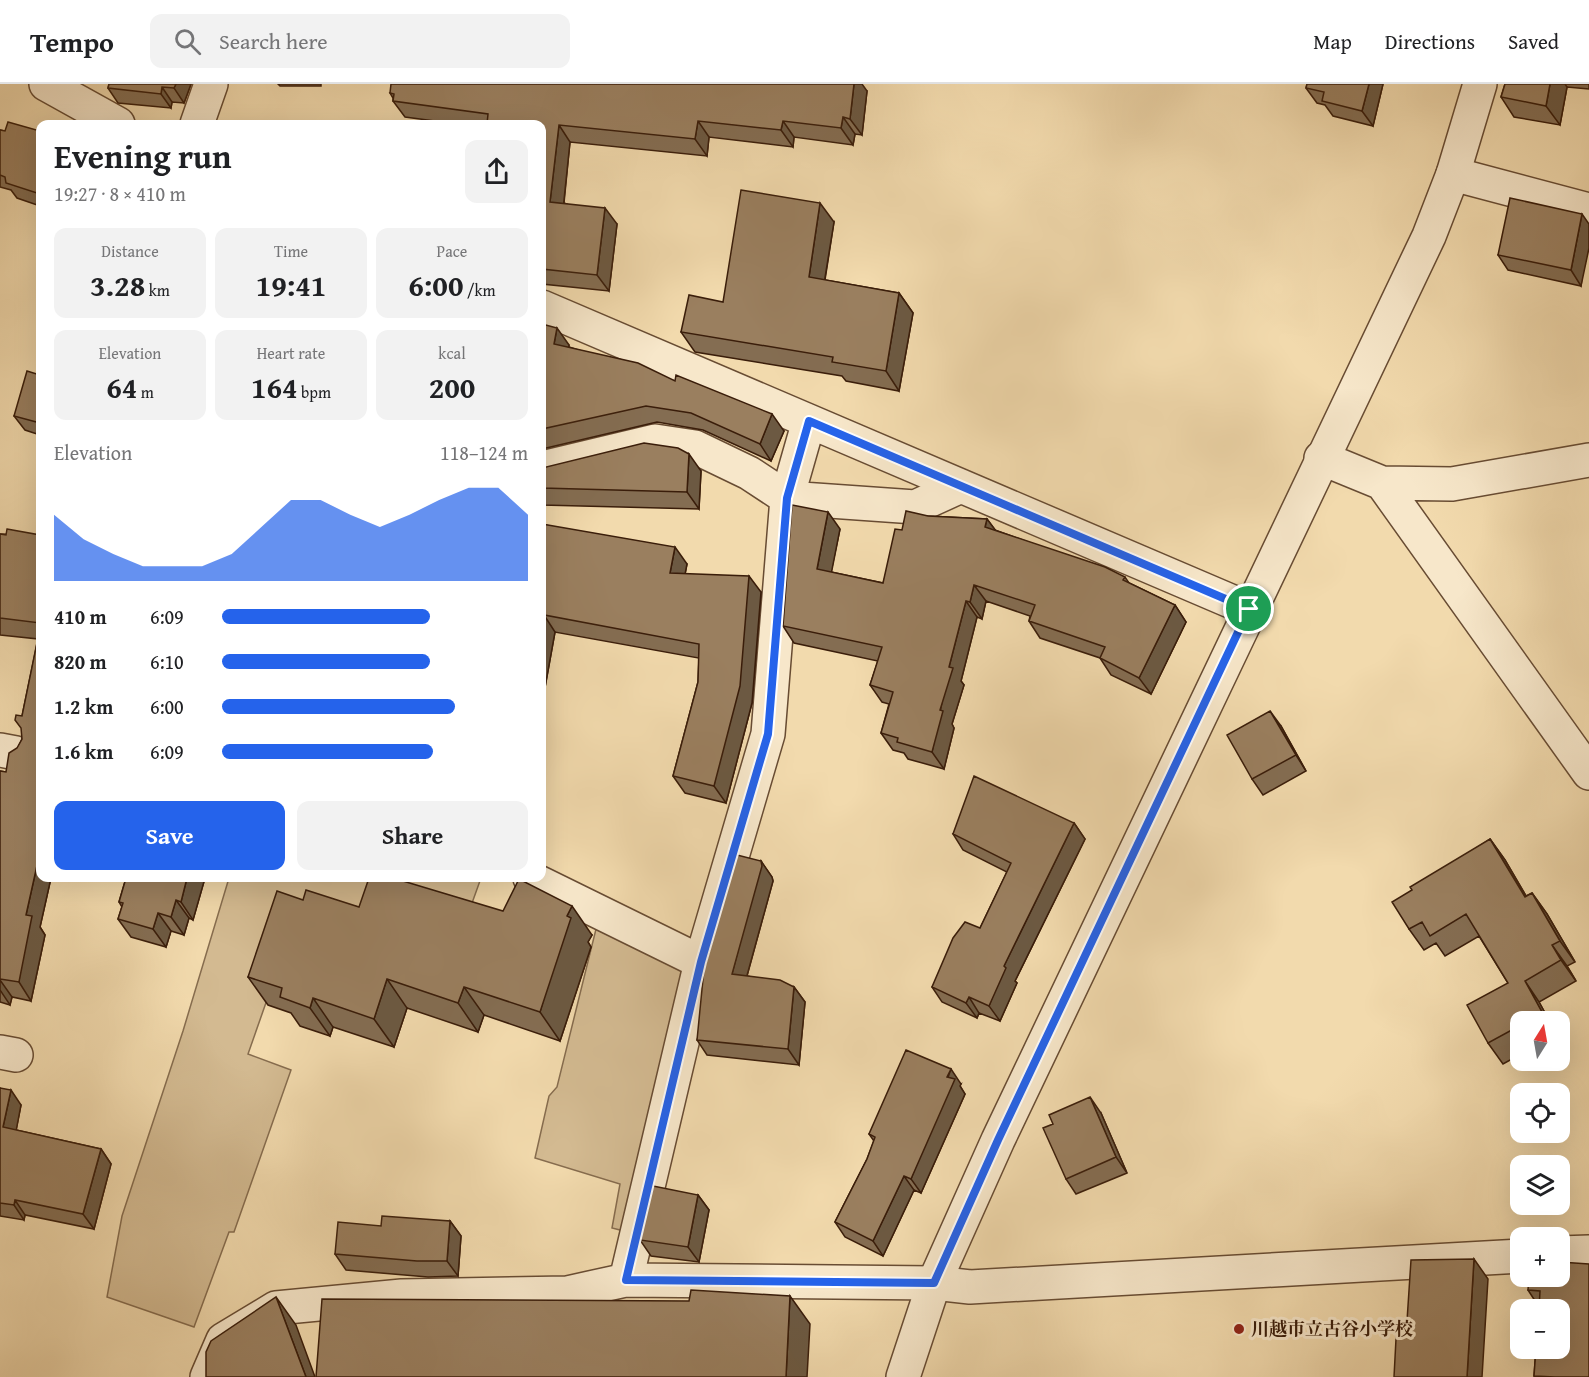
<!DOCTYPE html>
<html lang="en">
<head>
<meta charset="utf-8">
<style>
  body { margin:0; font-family:"Gentium Book Plus","Noto Serif JP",serif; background:#f2f2f2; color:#202124; height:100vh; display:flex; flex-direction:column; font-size:22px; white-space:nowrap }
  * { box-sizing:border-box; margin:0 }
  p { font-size:20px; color:#757577 }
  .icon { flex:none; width:33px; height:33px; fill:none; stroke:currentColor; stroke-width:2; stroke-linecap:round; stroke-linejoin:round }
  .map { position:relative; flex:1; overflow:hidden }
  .details { position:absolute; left:36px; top:36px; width:510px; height:762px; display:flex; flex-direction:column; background:#fff; border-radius:12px; box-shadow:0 6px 24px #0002 }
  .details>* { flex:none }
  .needle { width:39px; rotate:11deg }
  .tools { position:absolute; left:1510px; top:927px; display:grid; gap:12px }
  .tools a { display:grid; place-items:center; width:60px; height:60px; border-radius:12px; background:#fff; box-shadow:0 6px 24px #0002; font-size:30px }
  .pin { position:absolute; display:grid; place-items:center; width:51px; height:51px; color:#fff; margin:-26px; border:3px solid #fff; border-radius:50%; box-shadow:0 2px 6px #0007 }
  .round { display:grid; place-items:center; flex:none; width:63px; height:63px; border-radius:12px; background:#f2f2f2 }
  .summary { display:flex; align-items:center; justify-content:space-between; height:102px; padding:0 18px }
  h1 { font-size:33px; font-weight:700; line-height:45px }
  .stats { display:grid; grid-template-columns:repeat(3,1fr); gap:9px; height:102px; padding:6px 18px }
  .stats div { display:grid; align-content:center; border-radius:12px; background:#f2f2f2; text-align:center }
  .stats b { font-size:30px; font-weight:700 }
  .stats small { font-size:16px; font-weight:400 }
  .stats p { font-size:16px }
  .chart { height:168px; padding:12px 18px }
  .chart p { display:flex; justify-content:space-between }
  .chart svg { width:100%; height:108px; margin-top:6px; fill:#2563eb; opacity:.7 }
  .action { display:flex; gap:12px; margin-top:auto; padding:12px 18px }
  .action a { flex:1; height:69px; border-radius:12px; background:#2563eb; color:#fff; font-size:24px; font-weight:700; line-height:69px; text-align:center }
  .action a+a { background:#f2f2f2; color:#202124 }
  ul { padding:0 18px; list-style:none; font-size:20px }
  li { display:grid; grid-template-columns:96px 72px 1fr; align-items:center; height:45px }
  li i { height:15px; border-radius:8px; background:#2563eb }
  header { display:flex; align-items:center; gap:36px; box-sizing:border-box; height:84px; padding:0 30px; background:#fff; border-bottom:2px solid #e0e0e0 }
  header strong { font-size:28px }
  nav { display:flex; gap:33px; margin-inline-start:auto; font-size:21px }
  .search { width:420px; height:54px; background:#f2f2f2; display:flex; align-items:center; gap:15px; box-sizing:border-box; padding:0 21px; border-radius:12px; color:#757577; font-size:22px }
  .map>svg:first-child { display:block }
</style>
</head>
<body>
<header>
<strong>Tempo</strong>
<div class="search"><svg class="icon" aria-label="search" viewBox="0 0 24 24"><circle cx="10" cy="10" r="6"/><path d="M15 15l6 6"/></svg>Search here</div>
<nav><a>Map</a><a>Directions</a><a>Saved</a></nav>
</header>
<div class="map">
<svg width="1589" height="1293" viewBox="0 0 1589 1293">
  <rect width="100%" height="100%" fill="#f2daad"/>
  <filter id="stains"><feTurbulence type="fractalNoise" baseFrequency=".00333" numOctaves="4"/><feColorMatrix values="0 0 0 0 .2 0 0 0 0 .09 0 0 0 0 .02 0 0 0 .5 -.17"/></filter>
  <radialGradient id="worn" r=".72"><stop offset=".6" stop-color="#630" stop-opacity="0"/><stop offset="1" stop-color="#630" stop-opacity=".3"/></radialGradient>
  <!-- green -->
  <path fill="#d3ba91" stroke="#866c4e" stroke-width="1.5" d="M229 794H481L467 833 376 841 302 816 248 970 291 986 234 1148H229L194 1243 107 1213 122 1132 183 947Z
    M596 845 680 885 686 896 624 1147 612 1144 620 1100 535 1074 549 1012 557 1003Z"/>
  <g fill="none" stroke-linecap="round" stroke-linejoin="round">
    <!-- minor casing -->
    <g stroke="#684c33" stroke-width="36">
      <path id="minor" d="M46 0 118 40
        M197 40 211 0
        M1453 90 1589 126
        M542 223 1249 525
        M1321 374 1382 399 1452 400 1589 376
        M542 384 655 357 695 363 749 389 787 414 915 423 961 402
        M1382 399 1589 689
        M0 666 16 669
        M530 794 701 878 626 1196
        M701 878 768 650 787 414 809 337
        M0 968 16 971
        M1560 1169 1589 1168
        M207 1293 223 1256 276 1224 402 1212 567 1209 626 1196 934 1199 970 1203 1521 1172"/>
    </g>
    <!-- tertiary casing -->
    <g stroke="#684c33" stroke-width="36">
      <path id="tertiary" d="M903 1293 934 1199 998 1056 1429 152 1453 90 1480 0"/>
    </g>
    <!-- minor -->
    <use href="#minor" stroke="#f7e7ca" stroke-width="33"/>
    <!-- tertiary -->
    <use href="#tertiary" stroke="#f7e7ca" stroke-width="33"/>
  </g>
  <!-- wall -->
  <path fill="#846d52" stroke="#3a1d0a" stroke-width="1.5" d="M109 0H191L184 19 172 18 171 24 118 19 108 4Z
    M278 0H321V2H280Z
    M1307 0H1383L1373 42 1333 32 1325 21 1317 19 1306 4Z
    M1505 0H1589V5L1567 3 1560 41 1514 33 1501 13Z
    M867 7 862 51 855 50 853 61 794 53 793 63 709 53 707 72 570 58 564 119 617 140 609 207 542 200V40H457L405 33 393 17V14L390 9Z
    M0 46 5 47H40V122L17 114 11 106 0 103Z
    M834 138 825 196 899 209 913 229 899 307 846 297 842 292 695 268 681 248Z
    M1589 140 1581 202 1508 186 1498 171Z
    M542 240 569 261V263L675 297 784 347 771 377 703 346 657 338 542 365Z
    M40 291V351L25 346 14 332Z
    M542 384 701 387 699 425 542 421Z
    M928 432 987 435 995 446 1125 493 1129 499 1175 521 1186 538 1151 610 1111 591 1100 574 1040 554 1029 537 1030 532 986 517 982 535 977 533 961 597 964 601 952 640 954 644 944 685 908 675 904 669 893 666 881 649 889 620 882 618 870 601 878 577 794 559 783 542 840 445 831 488 883 499 902 446Z
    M542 440 687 480 685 490 761 508 752 619 726 719 685 709 673 692 698 598 699 574 555 548 542 620Z
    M0 450 40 451V794H51L40 843 45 851 31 917 12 913 10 921 0 918V687L6 688 22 655V632L38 555 0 551Z
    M1281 642 1306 687 1263 711 1252 695Z
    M1074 739 1085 755 1015 897 1017 899 1000 937 979 929 977 934 942 918 932 903 980 844 1007 788 963 766 953 750Z
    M1490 755 1505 776 1526 812 1532 809 1547 830 1575 878 1567 882 1576 897 1539 918 1550 938H1521V970L1503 980 1488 959 1508 899 1479 852 1445 872 1436 859 1424 866 1409 845 1412 806Z
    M761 777 772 793 773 797 747 892 794 903 805 918 799 981 707 971 697 956Z
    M126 794H205L193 836 189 834 184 851 171 847 166 863 131 853 118 835 122 823 119 818Z
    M303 816 359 823 503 827 592 851 588 858 591 863 560 957 484 931 478 948 407 924 394 963 333 943 330 952 300 942 291 929 268 921 248 893Z
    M961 1000 960 1002 965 1010 921 1109 914 1106 883 1172 845 1153 835 1138 867 1075 874 1057 869 1050Z
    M0 1004 21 1021 16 1046 101 1065 111 1080 94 1145 25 1131 24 1136 0 1132Z
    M1101 1029 1127 1089 1076 1110 1066 1095Z
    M698 1111 709 1126 699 1178 651 1172 640 1156Z
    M450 1137 461 1152 458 1192 428 1193 346 1186 335 1170 381 1142Z
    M1560 1192 1589 1293H1535L1534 1292 1539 1223 1528 1206Z"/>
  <!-- shaded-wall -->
  <path fill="#6c5942" stroke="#3a1d0a" stroke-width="1.5" d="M176 0H191L184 19 174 4Z
    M854 0H862L867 7 862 51 850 35Z
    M1369 0H1383L1373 42 1362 27Z
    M1550 0H1565L1567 3 1560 41 1546 22Z
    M162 3 172 18 171 24 161 10Z
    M843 33 855 50 853 61 841 44Z
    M698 37 709 53 707 72 695 55Z
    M783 37 794 53 793 63 781 46Z
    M559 41 570 58 562 135 550 118Z
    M820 119 834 138 822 212 809 193Z
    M605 124 617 140 609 207 597 191Z
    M1582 130 1589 140V164L1581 202 1571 186Z
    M899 209 913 229 899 307 886 287Z
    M557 244 569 261 566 276 554 260Z
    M772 330 784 347 771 377 760 360Z
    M689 370 701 387 699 425 687 408Z
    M828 428 840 445 829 501 817 485Z
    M987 435 999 451 985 443Z
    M675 463 687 480 682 506 670 489Z
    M749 492 761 508 752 619 726 719 714 702Z
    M974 501 986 517 982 535 970 518Z
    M966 517 977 533 961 597 964 601 952 640 954 644 944 685 932 668 949 583Z
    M1175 521 1186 538 1151 610 1139 594Z
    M544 531 555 548 542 620V543Z
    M1270 627 1281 642 1306 687 1296 671Z
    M1074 739 1085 755 1015 897 1017 899 1000 937 989 922 1004 882Z
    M1490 755 1505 776 1539 834 1525 813Z
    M40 768V794H51L40 843 45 851 31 917 19 898 26 831Z
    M761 777 772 793 773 797 743 906 732 890Z
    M187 794H205L193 836 181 818Z
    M1532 809 1547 830 1575 878 1560 857Z
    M176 816 189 834 184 851 171 833Z
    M572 822 592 851 588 858 591 863 560 957 540 928 567 832Z
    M158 829 171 847 166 863 153 845Z
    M1552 861 1567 882 1576 897 1561 876Z
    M387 895 407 924 394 963 374 935Z
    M0 896 12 913 10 921 0 906Z
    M1525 897 1539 918 1550 938H1548L1543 930Z
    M464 903 484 931 478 948 458 919Z
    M794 903 805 918 799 981 788 965Z
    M969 913 979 929 977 934 966 919Z
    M313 914 333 943 330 952 310 924Z
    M951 985 961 1000 960 1002 965 1010 921 1109 911 1095Z
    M11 1006 21 1021 14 1058 3 1043Z
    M1090 1013 1101 1029 1127 1089 1116 1073Z
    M101 1065 111 1080 94 1145 83 1130Z
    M904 1092 914 1106 883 1172 873 1157Z
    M698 1111 709 1126 699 1178 688 1163Z
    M15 1116 25 1131 24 1136 14 1121Z
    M450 1137 461 1152 458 1192 447 1177Z
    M1474 1175 1488 1195 1482 1293H1467Z
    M790 1212 810 1240 807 1293H786Z
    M276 1213 296 1241 315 1293H306Z"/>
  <!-- building -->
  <path fill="#9a7f5f" stroke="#3a1d0a" stroke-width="1.5" d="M109 0H176L174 4 162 3 161 10 108 4Z
    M391 0H854L850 35 843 33 841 44 783 37 781 46 698 37 695 55 559 41 550 118 605 124 597 191 542 185V40H487L488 30 393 17 394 10 390 9Z
    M1307 0H1369L1362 27 1322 17 1324 8 1306 4Z
    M1505 0H1550L1546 22 1501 13Z
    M8 38 40 47V110L6 99 5 93 0 91V46L5 47Z
    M741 106 820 119 809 193 899 209 886 287 832 278 833 273 681 248 689 211 723 218Z
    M1510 114 1582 130 1571 186 1498 171Z
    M542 240 557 244 554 260 638 279 675 297 676 291 772 330 760 360 691 329 646 322 542 345Z
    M27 287 40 291V339L14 332Z
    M644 359 678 364 689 370 687 408 542 404V384Z
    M792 421 828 428 817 485 883 499 895 445 902 446 906 427 928 432 987 435 985 443 1105 483 1125 493 1123 496 1175 521 1139 594 1100 574 1105 563 1029 537 1035 521 974 501 970 518 966 517 949 583 953 584 940 626 943 627 932 668 897 658 898 654 881 649 893 608 870 601 882 563 783 542Z
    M542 440 675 463 670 489 749 492 740 602 714 702 673 692 698 598 699 560 544 531 542 543Z
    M7 445 40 451V539L0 534V450L6 451Z
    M40 544V768L26 831 32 832 19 898 0 895V687L6 688 9 669 17 664 22 655 21 644 15 636 16 631 22 632Z
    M1270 627 1296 671 1252 695 1227 651Z
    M974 692 1074 739 1004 882 1006 884 989 922 969 913 966 919 932 903 953 854 965 838 980 844 1011 779 953 750Z
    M1490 755 1525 813 1532 809 1560 857 1552 861 1561 876 1525 897 1543 930 1528 938H1521V941L1488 959 1467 921 1508 899 1466 830 1430 852 1422 838 1409 845 1392 818 1412 806 1410 803Z
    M737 771 761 777 762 782 732 890 780 896 794 903 788 965 697 956 704 885Z
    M126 794H187L181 818 176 816 171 833 158 829 153 845 118 835 123 819 119 818Z
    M369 794H393L503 827 519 795 572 822 567 832 571 834 540 928 464 903 458 919 387 895 374 935 313 914 310 924 280 913 282 904 248 893 277 807 303 816 306 806 359 823Z
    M906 966 951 985 947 993 955 995 911 1095 904 1092 873 1157 835 1138 867 1075 875 1053 869 1050Z
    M0 1004 11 1006 3 1043 101 1065 83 1130 15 1116 14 1121 0 1119Z
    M1090 1013 1116 1073 1066 1095 1043 1044 1053 1040 1049 1031Z
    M653 1102 698 1111 688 1163 640 1156Z
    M382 1132 450 1137 447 1177H417L335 1170 338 1138 381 1142Z
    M1474 1175 1467 1293H1394L1397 1236 1407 1237 1411 1176Z
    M1560 1178 1589 1180V1293H1555L1534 1292 1536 1264H1560V1226H1539L1540 1207 1528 1206 1529 1192H1560Z
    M691 1206 790 1212 786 1293H316L322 1215 689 1217Z
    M276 1213 306 1293H206V1268L211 1257Z"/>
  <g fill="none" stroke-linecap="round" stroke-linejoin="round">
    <!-- route casing -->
    <g stroke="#fff" stroke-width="12">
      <path id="route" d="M809 337 1249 525 998 1056 934 1199 626 1196 701 878 768 650 787 414Z"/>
    </g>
    <!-- route -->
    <use href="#route" stroke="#2563eb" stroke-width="8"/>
  </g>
  <!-- markers -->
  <circle fill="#8f2418" stroke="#f7e7ca" stroke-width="2" cx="1239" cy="1245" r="6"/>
  <g text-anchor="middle" stroke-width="6" stroke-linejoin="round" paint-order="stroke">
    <!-- poi labels -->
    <g font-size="18" font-weight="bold" fill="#3a1d0a" stroke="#f7e7ca" text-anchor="start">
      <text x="1251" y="1251">川越市立古谷小学校</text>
    </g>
  </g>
  <rect width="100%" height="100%" filter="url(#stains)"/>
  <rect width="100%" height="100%" fill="url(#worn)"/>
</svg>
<div class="tools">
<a><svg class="needle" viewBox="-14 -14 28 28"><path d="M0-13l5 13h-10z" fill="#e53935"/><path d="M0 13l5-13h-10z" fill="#757577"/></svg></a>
<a><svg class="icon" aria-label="locate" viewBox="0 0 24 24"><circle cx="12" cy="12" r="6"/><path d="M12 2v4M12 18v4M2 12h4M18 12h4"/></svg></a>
<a><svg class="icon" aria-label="layers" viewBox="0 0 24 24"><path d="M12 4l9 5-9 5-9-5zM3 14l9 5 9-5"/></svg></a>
<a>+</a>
<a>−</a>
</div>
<div class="pin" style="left:1249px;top:525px;background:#1e9e55"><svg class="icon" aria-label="arrive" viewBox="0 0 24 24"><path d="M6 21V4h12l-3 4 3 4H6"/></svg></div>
<section class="details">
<div class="summary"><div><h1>Evening run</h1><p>19:27 · 8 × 410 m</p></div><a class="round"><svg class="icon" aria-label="share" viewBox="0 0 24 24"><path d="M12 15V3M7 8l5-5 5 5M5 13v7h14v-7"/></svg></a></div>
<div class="stats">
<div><p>Distance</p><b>3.28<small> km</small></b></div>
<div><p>Time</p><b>19:41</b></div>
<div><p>Pace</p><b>6:00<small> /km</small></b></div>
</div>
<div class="stats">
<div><p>Elevation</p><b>64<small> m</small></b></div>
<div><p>Heart rate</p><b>164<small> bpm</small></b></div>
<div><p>kcal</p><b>200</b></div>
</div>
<div class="chart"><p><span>Elevation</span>118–124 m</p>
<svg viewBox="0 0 160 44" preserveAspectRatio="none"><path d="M0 44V17L10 27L20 33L30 38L40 38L50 38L60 33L70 22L80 11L90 11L100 17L110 22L120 17L130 11L140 6L150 6L160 17V44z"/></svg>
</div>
<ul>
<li><b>410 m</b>6:09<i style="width:68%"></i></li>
<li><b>820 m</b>6:10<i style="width:68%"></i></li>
<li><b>1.2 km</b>6:00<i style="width:76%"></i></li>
<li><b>1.6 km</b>6:09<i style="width:69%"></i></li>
</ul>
<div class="action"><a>Save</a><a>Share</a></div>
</section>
</div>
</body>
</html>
